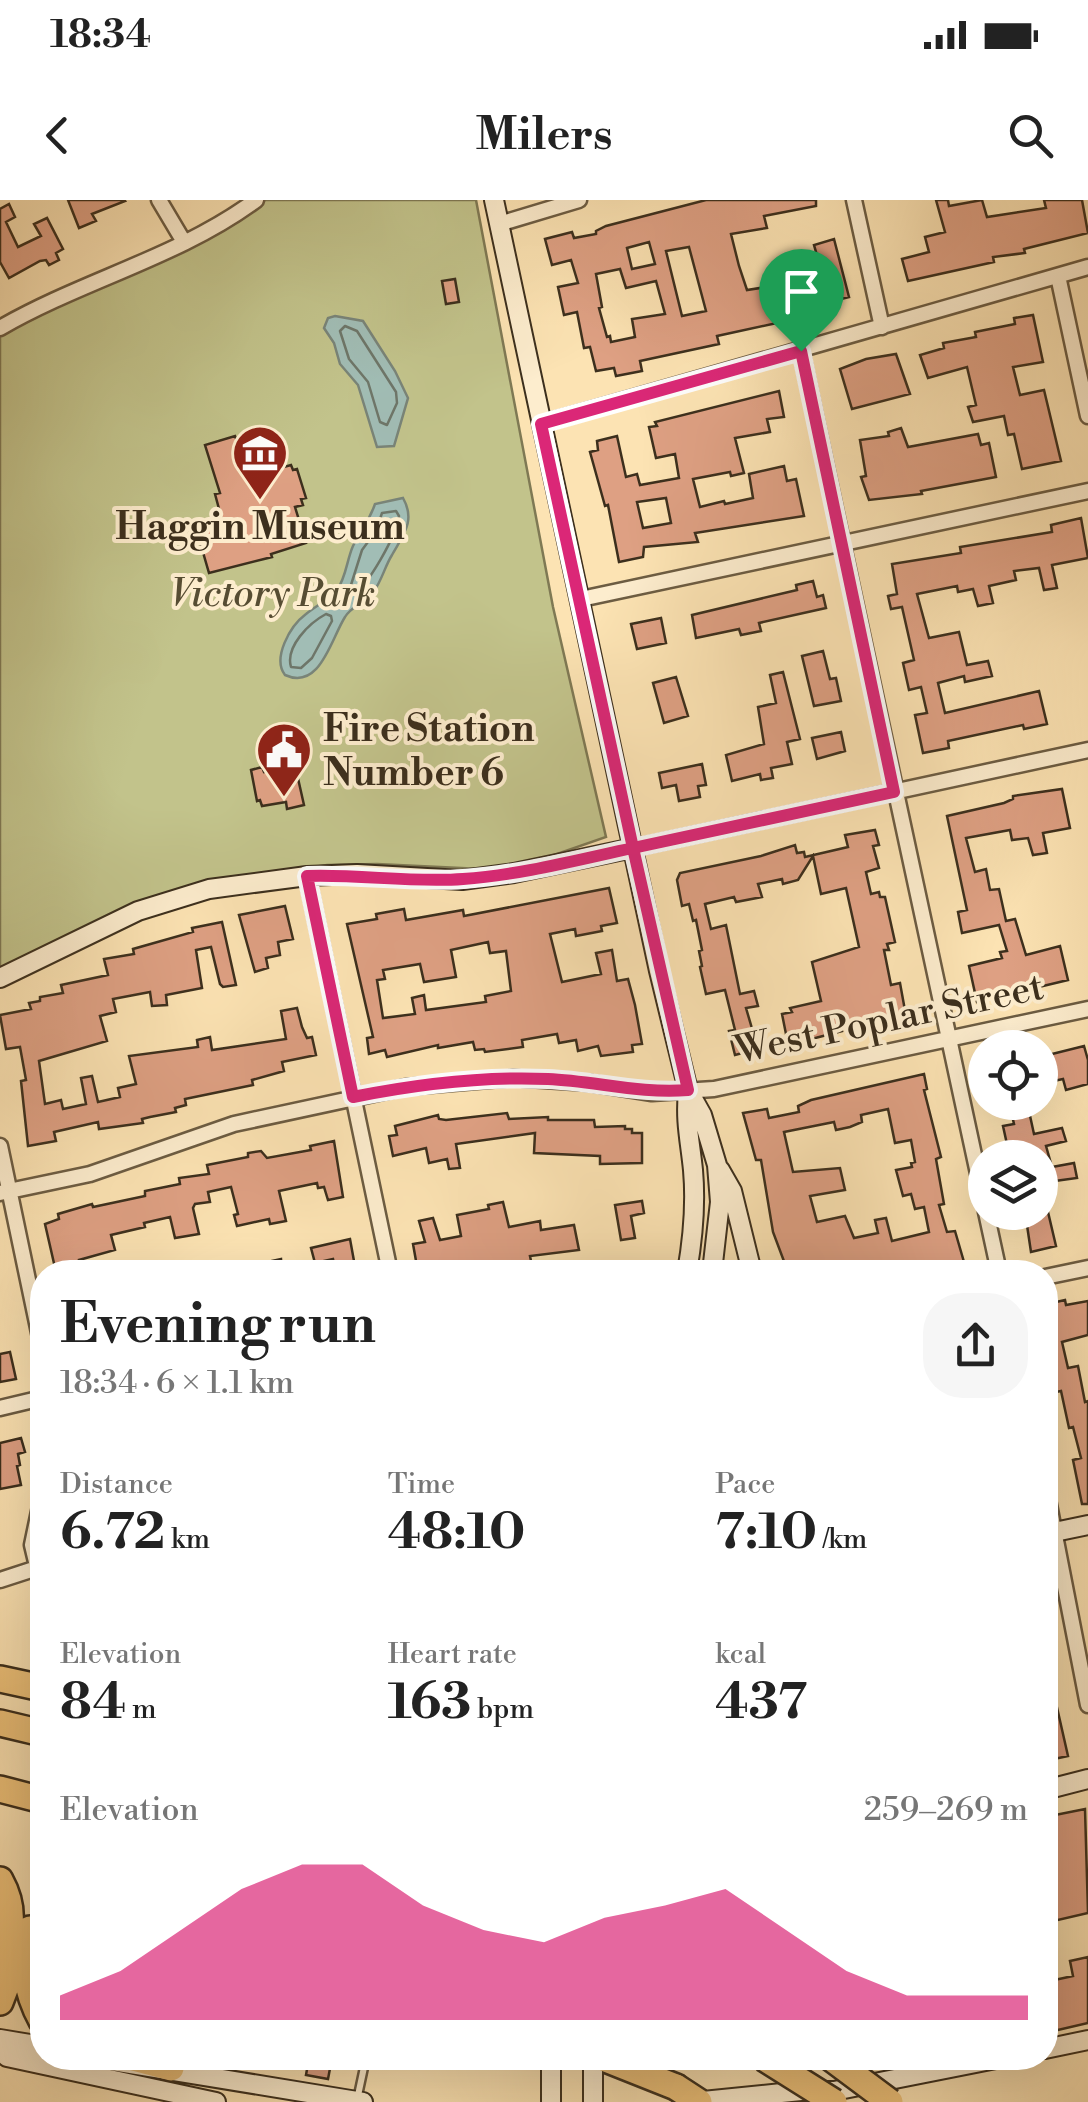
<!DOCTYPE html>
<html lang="en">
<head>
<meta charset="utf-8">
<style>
  body { margin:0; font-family:"Libre Bodoni",serif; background:#f6f6f6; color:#222; height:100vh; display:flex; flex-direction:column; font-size:38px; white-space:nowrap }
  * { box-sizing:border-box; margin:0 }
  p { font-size:32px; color:#767676 }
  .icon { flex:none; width:55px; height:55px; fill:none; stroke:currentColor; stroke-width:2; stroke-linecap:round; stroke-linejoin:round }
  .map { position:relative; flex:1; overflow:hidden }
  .panel { position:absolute; left:30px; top:1060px; width:1028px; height:810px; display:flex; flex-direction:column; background:#fff; border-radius:40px; box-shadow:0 10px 40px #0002 }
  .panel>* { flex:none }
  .tools { position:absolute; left:968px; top:830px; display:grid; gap:20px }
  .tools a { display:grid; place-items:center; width:90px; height:90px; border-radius:50%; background:#fff; box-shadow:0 10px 40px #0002; font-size:50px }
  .pin { position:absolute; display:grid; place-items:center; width:85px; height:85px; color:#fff; margin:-102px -42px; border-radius:50% 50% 50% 0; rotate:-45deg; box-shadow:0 0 10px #0007 }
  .pin .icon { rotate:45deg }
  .round { display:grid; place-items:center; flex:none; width:105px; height:105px; border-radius:40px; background:#f6f6f6 }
  .headline { display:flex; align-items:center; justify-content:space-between; height:170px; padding:0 30px }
  h1 { font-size:55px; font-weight:700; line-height:75px }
  .metrics { display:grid; grid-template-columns:repeat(3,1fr); gap:15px; height:170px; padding:10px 30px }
  .metrics div { display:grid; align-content:center }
  .metrics b { font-size:50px; font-weight:700 }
  .metrics small { font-size:28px; font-weight:400 }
  .metrics p { font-size:28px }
  .chart { height:280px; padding:20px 30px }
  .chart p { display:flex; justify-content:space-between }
  .chart svg { width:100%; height:180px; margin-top:10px; fill:#db2777; opacity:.7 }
  .status { display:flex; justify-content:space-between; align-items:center; height:70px; padding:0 50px; background:#fff; direction:ltr }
  .status svg { height:28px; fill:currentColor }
  header { display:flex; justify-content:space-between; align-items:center; height:130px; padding:0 30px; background:#fff; font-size:45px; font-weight:700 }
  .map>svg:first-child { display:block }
</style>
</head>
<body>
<div class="status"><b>18:34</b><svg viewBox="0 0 49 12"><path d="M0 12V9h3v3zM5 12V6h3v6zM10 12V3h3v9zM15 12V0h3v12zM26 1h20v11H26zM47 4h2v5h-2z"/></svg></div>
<header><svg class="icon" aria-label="back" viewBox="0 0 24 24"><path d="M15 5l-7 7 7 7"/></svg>Milers<svg class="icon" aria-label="search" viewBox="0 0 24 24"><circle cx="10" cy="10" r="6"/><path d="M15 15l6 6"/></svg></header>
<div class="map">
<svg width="1088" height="1902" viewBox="0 0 1088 1902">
  <rect width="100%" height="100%" fill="#fce3b3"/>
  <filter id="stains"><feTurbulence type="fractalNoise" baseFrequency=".002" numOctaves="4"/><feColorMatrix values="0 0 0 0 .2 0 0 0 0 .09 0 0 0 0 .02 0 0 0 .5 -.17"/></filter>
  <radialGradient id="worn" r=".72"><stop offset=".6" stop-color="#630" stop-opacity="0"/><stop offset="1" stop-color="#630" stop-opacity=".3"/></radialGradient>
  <!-- green -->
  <path fill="#c2c38b" stroke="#7f7954" stroke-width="2.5" d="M261 0H476L553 407 606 637 534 662 482 669 377 664 327 665 229 679 0 774V131Z"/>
  <!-- water -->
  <path fill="#a1bdb5" stroke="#798478" stroke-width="2.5" d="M335 116 363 121 395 171 408 198 394 246 377 247 358 185 340 164 334 143 324 128 328 118Z
    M403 298C416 321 403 335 392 355 385 366 382 380 374 391 367 402 351 406 345 417 331 439 320 491 285 475 272 458 290 426 306 414 317 405 327 401 337 390 346 378 347 359 353 346 361 329 368 324 375 304Z"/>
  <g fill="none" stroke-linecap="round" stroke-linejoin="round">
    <!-- shore -->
    <path stroke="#6e7669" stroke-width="2.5" d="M345 126 357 131 396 192 397 203 387 225 380 222 368 182 349 159 340 131Z
      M396 311 399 316C397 334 367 389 352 394L350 388 362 350 376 331 382 313Z
      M326 414 331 416 332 421 312 458 301 468 291 467C285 447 309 423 326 414Z"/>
  </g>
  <!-- building -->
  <path fill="#dea083" stroke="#3c2f1d" stroke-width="2.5" fill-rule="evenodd" d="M68 0H124L125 1 92 14 96 21 79 28Z
    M706 0H816V6L764 16 767 28 731 34 739 66 747 90 786 84 785 80 818 72 821 69 814 45 834 39 849 97 816 105 818 114 717 136 719 144 640 161 642 171 616 176 614 168 596 171 590 147 584 148 577 112 564 115 558 87 578 83 571 60 552 65 545 39 572 32 574 38 596 34V31L606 26ZM649 42 655 64 632 69 627 48ZM689 47 706 111 682 116 666 51ZM620 69 626 88 656 81 665 114 632 119 635 137 611 142 610 136 607 137 599 108 602 107 596 74Z
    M936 0H948L949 6 982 0 987 17 1046 8 1044 0H1082L1088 33 1024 49 1025 53 993 57 994 62 908 81 902 59 929 52 925 37 945 32Z
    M9 4 15 17 6 22 18 47 41 36 34 24 47 18 63 49 56 53 59 60 49 65 46 60 40 61 9 78 0 62V9Z
    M455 79 459 102 446 104 442 81Z
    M1033 115 1043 162 1013 167 1020 195 1044 190 1061 261 1022 269 1014 234 1008 235 1004 216 973 222 968 207 976 205 967 167 928 178 920 155 944 148 943 143 976 137 975 132 1015 124 1014 118Z
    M896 154 910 194 852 209 840 169 866 159Z
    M779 191 784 217 767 219 770 232 735 238 744 273 731 276 730 272 693 279 700 307 724 301 725 304 753 298 749 274 784 266 787 281 796 279 804 316 695 333 698 342 644 347 643 357 619 362 608 305 605 306 590 252 598 250 597 241 617 236 626 277 637 274 640 285 679 278 675 254 656 258 649 227 657 226 655 222ZM666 298 671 323 643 328 637 302Z
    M901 228 908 247 978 234 981 245 989 243 996 277 921 291 922 294 869 300 861 277 866 276 860 240 889 236 888 232Z
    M272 230 284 267 291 265 293 270 297 269 306 298 301 299 303 305 295 307 306 343 271 354 272 357 209 373 196 328 222 320 215 294 220 293 205 245 235 236 237 241Z
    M1081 318 1088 358 1052 365 1057 388 1044 390 1039 368 1014 371 1016 380 989 386 993 403 978 406 973 389 958 392 957 386 917 394 929 438 959 432 967 465 988 461 992 476 965 482 964 476 938 483 945 513 1039 491 1047 524 1024 529 1023 525 948 541 949 548 923 553 915 515 927 513 921 487 909 490 903 463 914 460 902 407 891 409 888 396 897 394 892 364 961 353 960 347 1052 332 1051 325Z
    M813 381 817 397 823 395 826 408 759 423 761 431 741 435 739 429 696 438 692 415 797 390 796 385Z
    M661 418 666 443 637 449 631 424Z
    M823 451 830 479 836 478 841 501 814 506 802 456Z
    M783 472 800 539 787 542 792 564 771 568 773 578 761 580 760 574 732 581 726 555 764 544 758 507 776 503 770 475Z
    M676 477 688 516 664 523 653 483Z
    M841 532 845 551 817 559 812 538Z
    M702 564 706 585 698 586 700 597 679 601 676 585 662 588 659 573Z
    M295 565 304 605 287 609 286 602 262 606 260 600 257 601 251 570 262 567 264 572Z
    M1062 589 1070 628 1043 633 1047 653 1033 655 1028 638 1012 640 1010 630 966 638 975 672 986 669 990 690 999 689 1006 721 1015 719 1026 755 1060 746 1068 780 977 802 969 766 1002 758 1000 752 1007 751 999 725 962 733 958 712 967 710 947 616 1004 603 1013 599V596Z
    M875 630 879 645 873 646 879 668 866 672 871 694 879 692 880 697H885L895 742 887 744 889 750H884L891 785 900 783 906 816 841 827 842 831 804 841 803 835 787 839 782 814 792 812 790 808 821 801 812 762 859 747 846 688 821 694 813 656 798 680 783 684 782 679 758 684 762 697 736 702 734 697 705 704 711 729 726 725 740 794 754 791 758 806 746 808 758 849 735 855 729 831 735 830 725 790 706 794 700 767 702 766 699 751 702 750 696 720 693 721 689 704 682 706 677 680 680 673 761 656 795 645 797 653 804 652 805 657 848 647 845 635Z
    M609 688 617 723 601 726 602 731 576 736 575 729 550 734 562 782 601 774 596 753 612 750 617 781 628 779 635 805 642 844 632 845 633 852 601 856 598 846 578 851 576 840 559 843 557 834 522 840 523 847 485 852 484 849 475 850 473 842 438 848V845L387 857 385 850 369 854 367 838 373 837 347 724 377 719 376 714 404 709 406 720 463 710 464 716ZM488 742 490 753 506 751 511 791 485 796 486 802 426 810 424 795 412 798 415 814 383 818 377 780 385 779 383 770 420 764 424 782 456 777 451 750Z
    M285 706 293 739 278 742 280 755 266 758 268 768 255 772 239 715Z
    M222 722 236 785 223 787 220 784 211 747 196 750 202 788 166 795 167 805 152 806 150 792 113 799 116 812 100 816 107 841 39 861 45 904 61 900 63 909 86 904 81 878 92 876 98 902 120 897 118 888 136 884 129 856 198 847 197 840 210 837 212 850 286 839 281 811 297 808 302 827 307 838 312 837 316 855 282 862 284 871 252 880 253 885 185 899 186 905 175 908 176 912 150 917 142 919 143 923 99 929 98 922 54 932 56 941 28 946 21 881 26 880 20 847 6 849 0 815 31 809 29 803 40 801V797L63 793 61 785 108 775 104 759 134 754 133 749 193 732 192 728Z
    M1084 846 1088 860V884L1066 890 1063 879 1040 884V857Z
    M924 874 927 889 924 890 941 957 936 959 944 1004 939 1005 947 1032 955 1031 964 1062 914 1072H788L773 1032 761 960H756L743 913 767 909 769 918 799 912 798 906 811 900ZM888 909 895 943 911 940 915 962 911 963 912 967 896 970 903 996 911 994 915 1009 924 1007 929 1032 892 1041 886 1018 875 1020 878 1033 854 1038 845 1016 817 1022 810 996 845 990 840 968 793 972 784 932 834 922 836 930 850 927 862 922 861 915Z
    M1009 902H1027L1034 934 1062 928 1066 941 1046 946 1052 967 1074 963 1077 978 1040 983V958H1010L1003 926 1014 924Z
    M507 913 509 919 548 917V920H594L595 927 625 926V929H632V933H642V963L600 964V956L534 953 535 933 456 944 460 968 449 969 447 959 429 963 426 948 393 956 389 936 397 935 395 926 438 915 439 919 446 920Z
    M334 941 343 997 328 1000 324 987 318 988 317 983 279 991 286 1021 270 1024 269 1019 237 1026 234 1015 238 1014 231 987 208 992 210 1002 195 1004 193 1008 199 1034 175 1038 170 1017 144 1023 145 1027 111 1035 115 1050 79 1060 81 1072H56L45 1024 59 1019 58 1014 92 1004 93 1007 145 996V991L180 984 179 978 209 974 207 965 248 957V953L261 951 267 958 311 950 310 946Z
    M642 1001 644 1013 631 1016 635 1038 621 1040 615 1005Z
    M503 1002 509 1027 540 1021 541 1030 574 1025 579 1050 530 1056 531 1061 469 1070 470 1072H418L413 1044 425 1042 419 1021 433 1018 440 1040 461 1036 457 1015 489 1009 488 1005Z
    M1025 1012H1048L1056 1046 1031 1052Z
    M350 1039 356 1072H336L333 1059 315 1063 311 1048Z
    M281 1059 282 1072H244L243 1067Z
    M1065 1100 1066 1105 1088 1101V1135L1062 1142 1068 1168 1078 1166 1085 1202 1088 1201V1304H1082L1073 1260 1081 1258 1073 1227 1069 1228 1061 1191 1056 1192 1045 1132 1047 1104Z
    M10 1152 16 1179 0 1182V1154Z
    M21 1238 25 1252 18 1254 20 1265 17 1266 21 1285 0 1289V1243Z
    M1051 1481 1068 1556 1045 1561V1482Z
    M1085 1609 1088 1713 1045 1723V1617Z
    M1088 1757V1823L1045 1833V1782L1073 1776 1070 1761Z
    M309 1858H332L328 1879 306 1875Z"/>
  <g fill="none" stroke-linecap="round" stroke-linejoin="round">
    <!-- lane casing -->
    <g stroke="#6c5c42" stroke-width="11">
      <path id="lane" d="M897 1858 902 1876
        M357 1900 366 1858"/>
    </g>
    <!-- street casing -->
    <g stroke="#6c5c42" stroke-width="19">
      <path id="street" d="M159 0 184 42
        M854 0 882 127
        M499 24 579 0
        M1058 76 1088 216
        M0 128C83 80 179 57 256 0
        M801 151 985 1006
        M541 224 1088 67
        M581 399 1088 291
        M633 648 1088 550
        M307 676 390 1072
        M0 946 42 1147
        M0 993 90 974 234 924 406 887 513 878 590 883 652 893 714 889 1088 809
        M986 1012 999 1072
        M637 1072H660
        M1045 1077 1088 1068
        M0 1208 42 1198
        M1045 1284 1088 1505
        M42 1297 32 1345 42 1387
        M0 1380 37 1368"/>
    </g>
    <!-- secondary casing -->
    <g stroke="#3c2f1d" stroke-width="22">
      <path id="secondary" d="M494 0 659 771 688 890 702 915 717 965 720 1002 712 1072
        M0 778 138 711 209 689 307 676 357 674 462 680 514 673 633 648
        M720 970 732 991 752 1072
        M687 1072C693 1038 696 1004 693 970 690 940 685 922 688 891
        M1045 1334 1088 1325
        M1045 1590 1088 1579
        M0 1839 42 1846
        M1045 1849 1088 1840
        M0 1851 7 1857 216 1902
        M94 1858 363 1902
        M551 1858V1902
        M593 1902V1858
        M693 1902 801 1891H834L1001 1858"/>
    </g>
    <!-- highway casing -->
    <g stroke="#3c2f1d" stroke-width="30">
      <path id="highway" d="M0 1479 42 1488
        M0 1523 42 1533
        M0 1589 42 1600
        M0 1680C14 1705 13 1731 0 1756
        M30 1729C22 1763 25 1790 42 1821
        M0 1802 20 1750
        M133 1858 171 1868
        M603 1858 676 1887"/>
    </g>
    <!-- lane -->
    <use href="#lane" stroke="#fdedce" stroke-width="6"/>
    <!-- street -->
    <use href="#street" stroke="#fdedce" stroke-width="14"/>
    <!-- secondary -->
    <use href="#secondary" stroke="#fdedce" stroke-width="18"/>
    <!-- highway -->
    <use href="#highway" stroke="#eec27a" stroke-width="25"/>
    <!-- highway-bridge casing -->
    <g stroke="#3c2f1d" stroke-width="30" stroke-linecap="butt">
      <path id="highway-bridge" d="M764 1858 834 1902
        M831 1858 890 1902
        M676 1887 699 1902"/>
    </g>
    <!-- highway-bridge -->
    <use href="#highway-bridge" stroke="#eec27a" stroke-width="25"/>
  </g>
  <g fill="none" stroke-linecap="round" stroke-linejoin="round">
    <!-- route casing -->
    <g stroke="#fff" stroke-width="20">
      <path id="route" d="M801 151 541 224 633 648C577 660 520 675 463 679 412 683 359 674 307 676L353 897C418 884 482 876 548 879 595 881 640 894 688 890L633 648 894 592 801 151"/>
    </g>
    <!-- route -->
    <use href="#route" stroke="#db2777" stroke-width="12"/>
  </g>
  <!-- icons -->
  <defs>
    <g id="museum-pin" transform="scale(2.875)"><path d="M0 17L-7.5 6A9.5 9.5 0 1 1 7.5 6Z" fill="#8f2418" stroke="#fdedce"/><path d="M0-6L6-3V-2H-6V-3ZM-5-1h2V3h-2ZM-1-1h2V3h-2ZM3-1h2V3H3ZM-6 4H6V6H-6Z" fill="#fff"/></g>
    <g id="civic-pin" transform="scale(2.875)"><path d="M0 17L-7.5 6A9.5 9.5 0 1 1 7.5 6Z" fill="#8f2418" stroke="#fdedce"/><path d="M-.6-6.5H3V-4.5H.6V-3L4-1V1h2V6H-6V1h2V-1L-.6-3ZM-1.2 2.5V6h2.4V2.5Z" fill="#fff"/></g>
  </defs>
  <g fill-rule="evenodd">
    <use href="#museum-pin" x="260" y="253"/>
    <use href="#civic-pin" x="284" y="550"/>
  </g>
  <g text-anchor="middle" stroke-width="8" stroke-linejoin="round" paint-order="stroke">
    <!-- poi labels -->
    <g font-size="38" font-weight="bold" fill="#3c2f1d" stroke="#fdedce">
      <text x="260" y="339">Haggin Museum</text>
      <text x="323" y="541" text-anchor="start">Fire Station<tspan x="323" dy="44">Number 6</tspan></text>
    </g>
    <!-- park labels -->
    <g font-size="38" font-style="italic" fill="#574d33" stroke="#fdedce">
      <text x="273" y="406">Victory Park</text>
    </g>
    <!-- street labels -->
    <g font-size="38" fill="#3c2f1d" stroke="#fdedce">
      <text transform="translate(889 818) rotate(-12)" y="13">West Poplar Street</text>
    </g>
  </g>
  <rect width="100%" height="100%" filter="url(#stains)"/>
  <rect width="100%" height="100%" fill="url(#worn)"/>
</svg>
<div class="tools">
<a><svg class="icon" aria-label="locate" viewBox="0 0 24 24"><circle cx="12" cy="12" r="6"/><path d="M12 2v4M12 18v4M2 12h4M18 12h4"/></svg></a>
<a><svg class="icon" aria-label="layers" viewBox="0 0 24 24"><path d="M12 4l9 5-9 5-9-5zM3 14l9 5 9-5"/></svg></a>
</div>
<div class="pin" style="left:801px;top:151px;background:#1e9e55"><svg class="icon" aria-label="arrive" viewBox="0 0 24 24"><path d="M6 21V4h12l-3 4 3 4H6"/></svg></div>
<section class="panel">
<div class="headline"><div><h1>Evening run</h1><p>18:34 · 6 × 1.1 km</p></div><a class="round"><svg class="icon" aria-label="share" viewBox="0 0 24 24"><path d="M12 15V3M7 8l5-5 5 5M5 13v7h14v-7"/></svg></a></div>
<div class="metrics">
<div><p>Distance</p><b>6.72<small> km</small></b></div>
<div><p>Time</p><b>48:10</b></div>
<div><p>Pace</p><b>7:10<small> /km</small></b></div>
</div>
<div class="metrics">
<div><p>Elevation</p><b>84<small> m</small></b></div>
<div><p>Heart rate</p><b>163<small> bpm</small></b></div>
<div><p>kcal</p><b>437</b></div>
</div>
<div class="chart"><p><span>Elevation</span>259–269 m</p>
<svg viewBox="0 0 160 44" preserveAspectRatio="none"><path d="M0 44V38L10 32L20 22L30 12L40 6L50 6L60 16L70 22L80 25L90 19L100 16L110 12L120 22L130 32L140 38L150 38L160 38V44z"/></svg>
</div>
</section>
</div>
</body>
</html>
